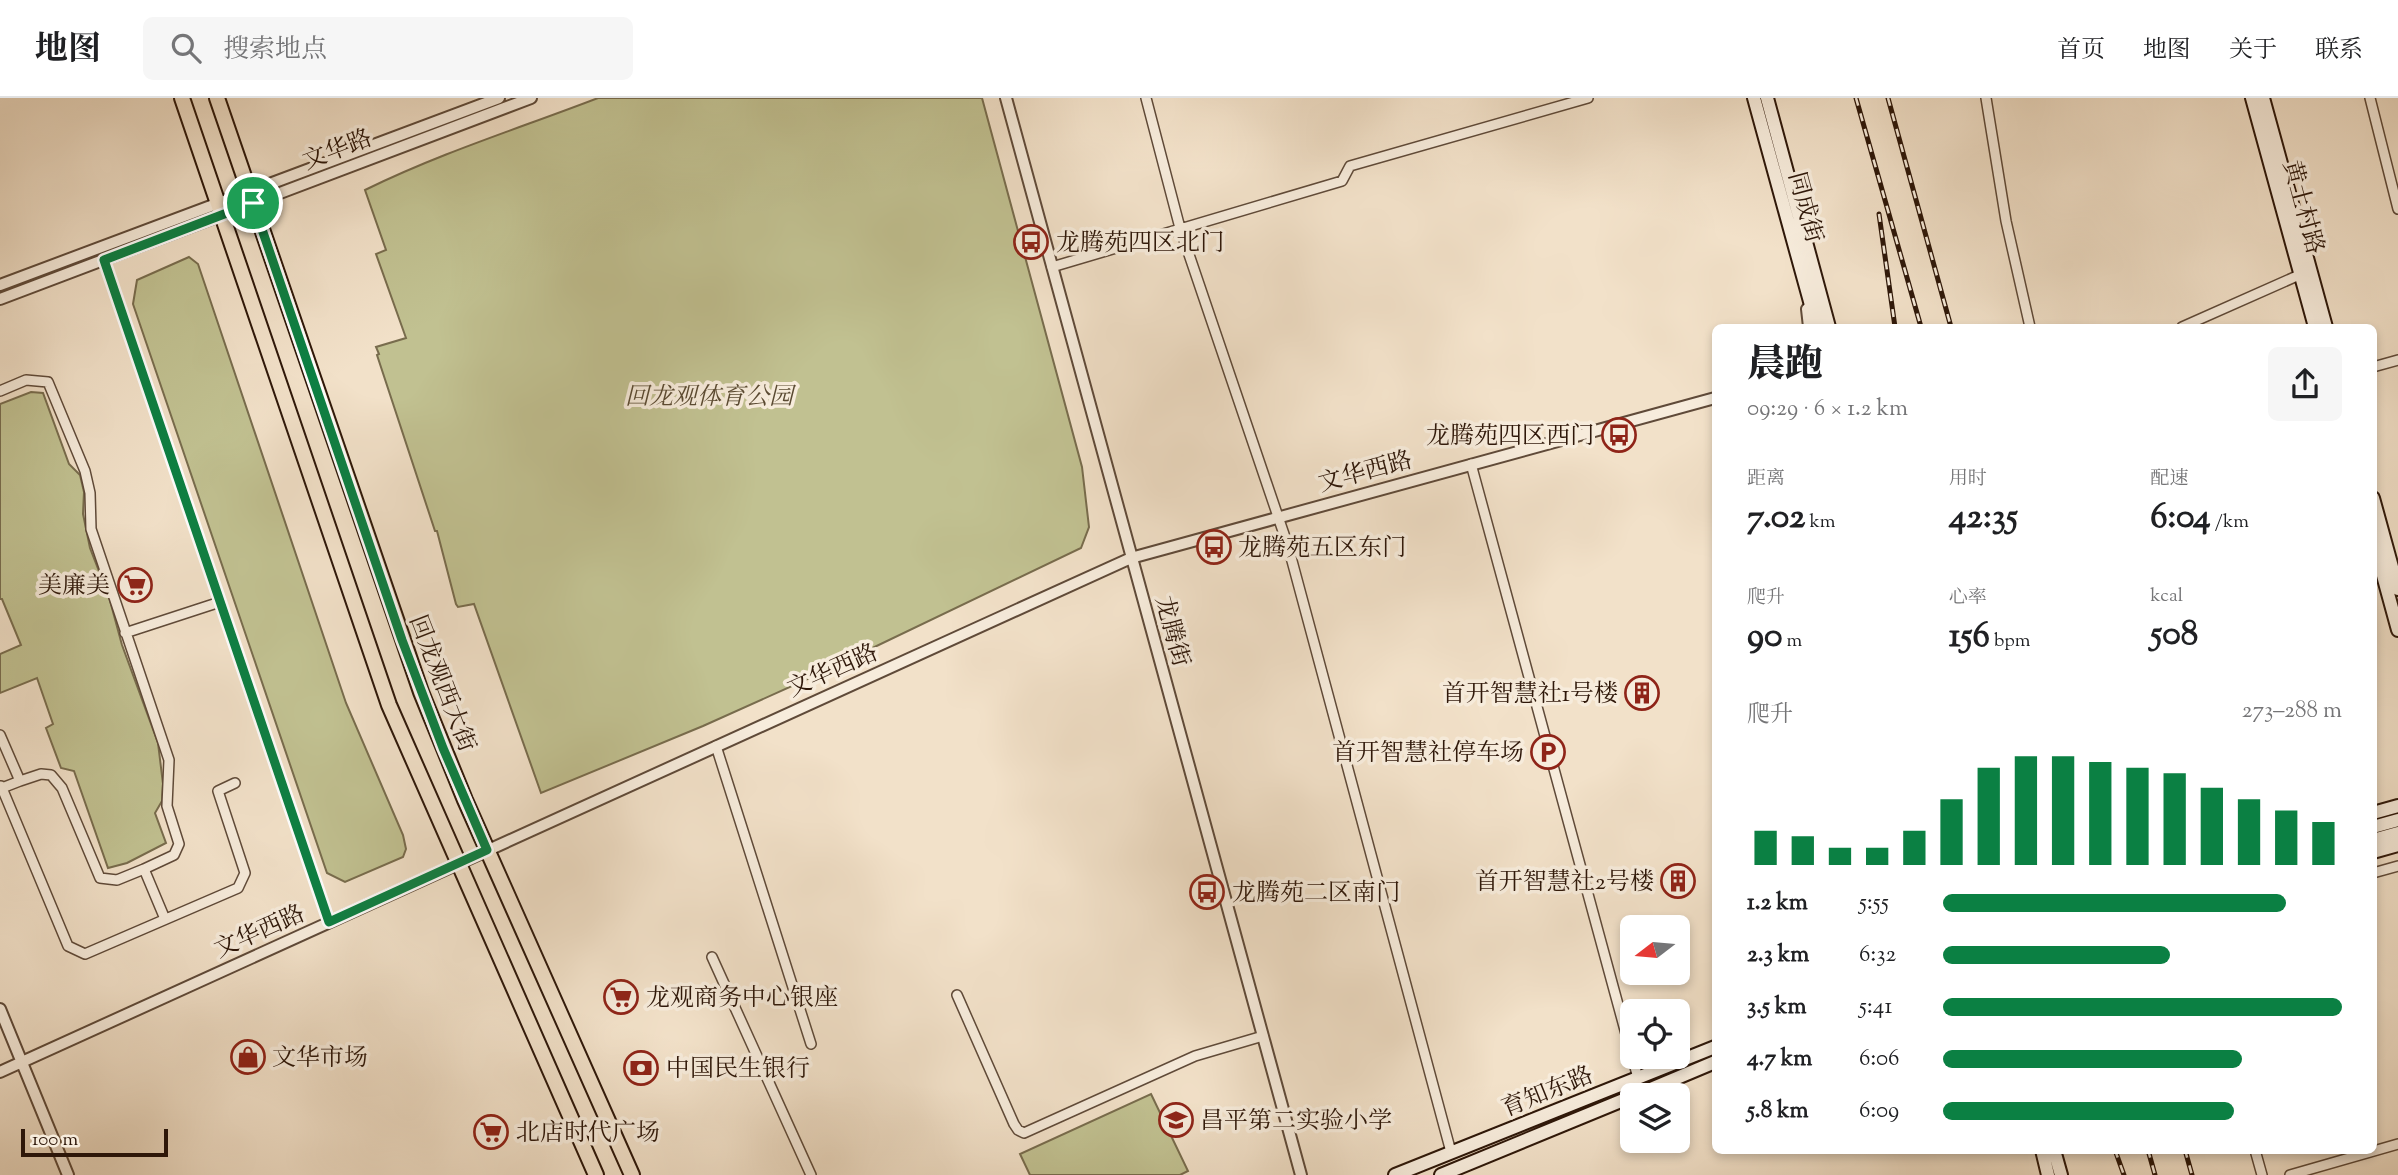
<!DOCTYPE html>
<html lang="zh">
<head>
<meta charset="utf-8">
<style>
  body { margin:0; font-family:"Sorts Mill Goudy","Noto Serif SC",serif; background:#f6f6f6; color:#202124; height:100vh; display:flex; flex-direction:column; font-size:26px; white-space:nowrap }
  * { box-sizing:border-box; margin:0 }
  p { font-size:23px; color:#757577 }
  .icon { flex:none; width:38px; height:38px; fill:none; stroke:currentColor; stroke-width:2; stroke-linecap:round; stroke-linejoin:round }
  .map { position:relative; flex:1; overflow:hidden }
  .panel { position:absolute; left:1712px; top:226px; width:665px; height:830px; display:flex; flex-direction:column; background:#fff; border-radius:10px; box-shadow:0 4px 10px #0003 }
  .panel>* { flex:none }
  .needle { width:46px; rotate:254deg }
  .fabs { position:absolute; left:1620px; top:817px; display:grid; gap:14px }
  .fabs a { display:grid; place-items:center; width:70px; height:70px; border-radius:10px; background:#fff; box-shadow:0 4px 10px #0003; font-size:35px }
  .scale { position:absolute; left:21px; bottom:18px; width:147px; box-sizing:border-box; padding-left:7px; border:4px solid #2e1709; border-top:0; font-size:19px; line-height:24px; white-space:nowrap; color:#2e1709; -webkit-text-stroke:5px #f7ecdc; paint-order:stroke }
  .pin { position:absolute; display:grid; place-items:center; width:60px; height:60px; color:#fff; margin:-30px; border:4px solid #fff; border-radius:50%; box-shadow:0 2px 7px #0007 }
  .round { display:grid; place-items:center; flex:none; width:74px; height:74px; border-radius:10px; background:#f6f6f6 }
  .overview { display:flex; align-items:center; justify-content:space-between; height:119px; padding:0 35px }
  h1 { font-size:38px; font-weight:800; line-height:52px }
  .metrics { display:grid; grid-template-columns:repeat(3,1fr); gap:10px; height:119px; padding:7px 35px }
  .metrics div { display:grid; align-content:center }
  .metrics b { font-size:35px; font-weight:800 }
  .metrics small { font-size:19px; font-weight:400 }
  .metrics p { font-size:19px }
  .chart { height:196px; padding:14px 35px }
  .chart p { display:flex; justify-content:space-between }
  .chart svg { width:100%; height:126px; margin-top:7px; stroke:#0b8043; stroke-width:6 }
  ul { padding:0 35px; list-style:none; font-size:23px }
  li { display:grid; grid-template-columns:112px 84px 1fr; align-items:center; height:52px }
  li i { height:18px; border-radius:9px; background:#0b8043 }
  header { display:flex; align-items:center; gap:42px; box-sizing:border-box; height:98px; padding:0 35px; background:#fff; border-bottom:2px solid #e0e0e0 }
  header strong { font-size:33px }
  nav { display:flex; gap:38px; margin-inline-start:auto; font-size:24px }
  .search { width:490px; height:63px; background:#f6f6f6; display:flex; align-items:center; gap:18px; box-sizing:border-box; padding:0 24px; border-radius:10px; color:#757577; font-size:26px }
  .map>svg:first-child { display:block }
</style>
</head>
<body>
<header>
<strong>地图</strong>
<div class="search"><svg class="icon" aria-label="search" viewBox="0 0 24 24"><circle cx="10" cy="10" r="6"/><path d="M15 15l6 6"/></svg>搜索地点</div>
<nav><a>首页</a><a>地图</a><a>关于</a><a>联系</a></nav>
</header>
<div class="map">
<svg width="2398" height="1077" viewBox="0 0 2398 1077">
  <rect width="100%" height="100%" fill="#f2e1c9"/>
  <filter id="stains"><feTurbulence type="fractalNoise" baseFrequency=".00286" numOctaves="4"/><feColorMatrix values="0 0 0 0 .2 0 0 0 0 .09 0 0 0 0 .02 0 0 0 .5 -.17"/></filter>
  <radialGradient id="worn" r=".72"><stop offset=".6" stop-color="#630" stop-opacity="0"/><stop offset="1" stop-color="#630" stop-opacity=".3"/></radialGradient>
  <!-- green -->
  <path fill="#c1c191" stroke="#786c4d" stroke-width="2" d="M598 0H982L1082 369 1089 429 1081 450 812 579 703 628 541 695 474 506 458 509 456 506 437 433H435L377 257 379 256 376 249 406 240 376 156 386 152 365 92C440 55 520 30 598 0Z
    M189 159 198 166 346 605 403 737 406 751 403 759 345 784 327 775 133 206 137 182Z
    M31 294 43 295 69 366 80 377 84 394 83 416 90 450 109 499 122 547 158 645 163 686 162 703 155 715 166 745 127 765 108 770 74 673 61 670 46 630 53 626 37 580 0 595V556L21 547 2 501H0V306Z
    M1151 996 1188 1073 1180 1077H1030L1020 1056Z"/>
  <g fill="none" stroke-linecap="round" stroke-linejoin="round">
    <!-- minor casing -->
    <g stroke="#5f4a39" stroke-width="12">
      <path id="minor" d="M1146 0 1180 130 1288 448 1451 1054
        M1986 0 2006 123 2030 229
        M2370 0 2398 111
        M104 162 329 824
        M1052 169 1342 83 1350 68 1588 0
        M2182 229 2306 174
        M2373 269 2398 262
        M0 293 26 282 48 284 85 373 90 395 91 431 169 662 167 708 179 746 174 757 144 771
        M1471 366 1638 980
        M125 535 220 504
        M0 637 20 683 2 690 1 688
        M716 648 811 946
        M20 683 41 676 51 677 62 690 100 780 117 782 144 771 165 821
        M2 690 68 848 85 856 238 790 245 775 218 693 235 685
        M2373 775 2398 768
        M712 859 811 1077
        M957 897 1014 1026 1018 1032 1024 1035 1195 958 1263 938
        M2255 1052 2262 1077
        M2290 1077 2398 1046"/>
    </g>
    <!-- tertiary casing -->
    <g stroke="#5f4a39" stroke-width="14">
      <path id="tertiary" d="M1006 0 1301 1077
        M0 187 499 0
        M0 201 531 0
        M1807 211 1809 229
        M0 911 68 1077
        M0 974 1131 460 1715 300"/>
    </g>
    <!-- secondary casing -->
    <g stroke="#2e1709" stroke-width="16">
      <path id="secondary" d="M1754 0 1817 229
        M1767 0 1829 229
        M2252 0 2315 229
        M2263 0 2326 229
        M2373 400 2398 491
        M2373 441 2398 532
        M2373 715 2398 708
        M2373 729 2398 722
        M2373 742 2398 735
        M2373 754 2398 747
        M1634 998 1715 964
        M2042 1052 2048 1077
        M2054 1052 2061 1077
        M1395 1077 1715 949
        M1441 1077 1633 998"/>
    </g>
    <!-- primary casing -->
    <g stroke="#2e1709" stroke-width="18">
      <path id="primary" d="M182 0 389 607 596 1077
        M217 0 421 594 465 702 632 1077"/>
    </g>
    <!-- minor -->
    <use href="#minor" stroke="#f7ecdc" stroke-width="9"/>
    <!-- tertiary -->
    <use href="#tertiary" stroke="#f7ecdc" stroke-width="10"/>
    <!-- secondary -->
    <use href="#secondary" stroke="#f7ecdc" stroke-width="12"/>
    <!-- primary -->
    <use href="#primary" stroke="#f2e1c9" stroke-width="14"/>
    <!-- rail casing -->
    <g stroke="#2e1709" stroke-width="5">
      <path id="rail" d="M1856 0 1921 229
        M1888 0 1951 229
        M1879 116 1895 229
        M2115 1052 2124 1077
        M2148 1052 2155 1077
        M2185 1052 2192 1077"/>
    </g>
    <!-- rail -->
    <use href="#rail" stroke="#f7ecdc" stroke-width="2.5" stroke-dasharray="8" stroke-linecap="butt"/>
  </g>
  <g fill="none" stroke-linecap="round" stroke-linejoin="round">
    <!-- route casing -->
    <g stroke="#fff" stroke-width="14">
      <path id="route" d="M253 105 402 542 443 650 487 752 329 824 104 162Z"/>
    </g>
    <!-- route -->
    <use href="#route" stroke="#0b8043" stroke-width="9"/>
  </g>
  <!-- icons -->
  <defs>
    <g id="bus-ring" transform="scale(1.75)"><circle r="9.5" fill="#f7ecdc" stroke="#8f2418" stroke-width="1.5"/><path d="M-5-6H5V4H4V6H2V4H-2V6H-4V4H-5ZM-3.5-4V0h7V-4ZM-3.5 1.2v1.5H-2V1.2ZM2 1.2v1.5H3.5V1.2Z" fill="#8f2418"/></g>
    <g id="supermarket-ring" transform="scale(1.75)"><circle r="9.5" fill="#f7ecdc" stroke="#8f2418" stroke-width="1.5"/><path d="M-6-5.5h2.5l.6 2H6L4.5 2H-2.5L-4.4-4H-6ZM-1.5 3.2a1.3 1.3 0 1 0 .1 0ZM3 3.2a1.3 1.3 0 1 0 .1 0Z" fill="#8f2418"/></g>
    <g id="building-ring" transform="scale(1.75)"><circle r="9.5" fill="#f7ecdc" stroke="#8f2418" stroke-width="1.5"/><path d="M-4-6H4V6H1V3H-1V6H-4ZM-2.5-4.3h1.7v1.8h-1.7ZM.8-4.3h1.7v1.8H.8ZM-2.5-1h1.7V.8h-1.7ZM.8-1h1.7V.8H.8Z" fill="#8f2418"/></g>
    <g id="parking-ring" transform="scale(1.75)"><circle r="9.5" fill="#f7ecdc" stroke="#8f2418" stroke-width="1.5"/><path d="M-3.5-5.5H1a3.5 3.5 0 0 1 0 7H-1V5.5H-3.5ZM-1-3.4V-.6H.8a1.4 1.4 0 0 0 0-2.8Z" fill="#8f2418"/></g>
    <g id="shop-ring" transform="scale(1.75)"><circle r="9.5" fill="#f7ecdc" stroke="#8f2418" stroke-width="1.5"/><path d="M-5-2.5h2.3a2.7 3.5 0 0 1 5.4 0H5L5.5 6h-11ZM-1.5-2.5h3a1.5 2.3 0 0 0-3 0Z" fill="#8f2418"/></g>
    <g id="bank-ring" transform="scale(1.75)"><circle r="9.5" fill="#f7ecdc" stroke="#8f2418" stroke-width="1.5"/><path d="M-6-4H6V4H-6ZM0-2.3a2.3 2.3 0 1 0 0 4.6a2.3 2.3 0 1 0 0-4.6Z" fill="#8f2418"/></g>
    <g id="school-ring" transform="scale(1.75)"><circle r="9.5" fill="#f7ecdc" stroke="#8f2418" stroke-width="1.5"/><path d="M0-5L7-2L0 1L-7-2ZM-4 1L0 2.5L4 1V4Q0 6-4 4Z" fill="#8f2418"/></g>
  </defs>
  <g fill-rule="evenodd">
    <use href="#bus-ring" x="1031" y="144"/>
    <use href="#bus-ring" x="1619" y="337"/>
    <use href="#bus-ring" x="1214" y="449"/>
    <use href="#supermarket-ring" x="135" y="487"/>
    <use href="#building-ring" x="1642" y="595"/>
    <use href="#parking-ring" x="1548" y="654"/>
    <use href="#building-ring" x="1678" y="783"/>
    <use href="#bus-ring" x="1207" y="794"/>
    <use href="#supermarket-ring" x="621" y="899"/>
    <use href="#shop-ring" x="248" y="959"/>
    <use href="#bank-ring" x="641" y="970"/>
    <use href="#school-ring" x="1176" y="1022"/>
    <use href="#supermarket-ring" x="491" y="1034"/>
  </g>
  <g text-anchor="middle" stroke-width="7" stroke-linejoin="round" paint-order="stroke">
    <!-- street labels -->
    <g font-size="24" fill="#2e1709" stroke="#f7ecdc">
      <text transform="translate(337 51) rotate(-21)" y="8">文华路</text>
      <text transform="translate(1806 109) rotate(75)" y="8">同成街</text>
      <text transform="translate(2304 109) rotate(75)" y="8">黄土村路</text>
      <text transform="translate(1365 373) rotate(-15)" y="8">文华西路</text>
      <text transform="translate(1173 533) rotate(75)" y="8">龙腾街</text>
      <text transform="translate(832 572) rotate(-24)" y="8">文华西路</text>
      <text transform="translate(443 585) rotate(69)" y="8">回龙观西大街</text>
      <text transform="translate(259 833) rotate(-24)" y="8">文华西路</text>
      <text transform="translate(1547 993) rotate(-22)" y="8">育知东路</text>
    </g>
    <!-- poi labels -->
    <g font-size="24" fill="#2e1709" stroke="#f7ecdc" text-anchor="start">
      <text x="1056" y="152">龙腾苑四区北门</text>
      <text x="1594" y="345" text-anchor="end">龙腾苑四区西门</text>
      <text x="1238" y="457">龙腾苑五区东门</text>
      <text x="110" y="495" text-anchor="end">美廉美</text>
      <text x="1618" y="603" text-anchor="end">首开智慧社1号楼</text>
      <text x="1524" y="662" text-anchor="end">首开智慧社停车场</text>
      <text x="1654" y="791" text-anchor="end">首开智慧社2号楼</text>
      <text x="1232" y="802">龙腾苑二区南门</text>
      <text x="646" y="907">龙观商务中心银座</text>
      <text x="272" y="967">文华市场</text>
      <text x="666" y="978">中国民生银行</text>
      <text x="1200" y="1030">昌平第二实验小学</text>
      <text x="516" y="1042">北店时代广场</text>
    </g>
    <!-- park labels -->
    <g font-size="24" font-style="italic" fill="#5a4a32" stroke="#f7ecdc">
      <text x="709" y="306">回龙观体育公园</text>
    </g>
  </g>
  <rect width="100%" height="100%" filter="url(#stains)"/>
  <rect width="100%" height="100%" fill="url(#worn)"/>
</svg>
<div class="fabs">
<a><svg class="needle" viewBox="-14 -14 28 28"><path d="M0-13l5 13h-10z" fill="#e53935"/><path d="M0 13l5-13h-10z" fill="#757577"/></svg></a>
<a><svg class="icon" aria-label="locate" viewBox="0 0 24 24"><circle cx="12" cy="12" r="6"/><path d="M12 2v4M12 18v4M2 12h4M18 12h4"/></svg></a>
<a><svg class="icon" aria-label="layers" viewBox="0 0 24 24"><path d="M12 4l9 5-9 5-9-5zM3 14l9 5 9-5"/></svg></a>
</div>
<div class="scale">100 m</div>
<div class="pin" style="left:253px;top:105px;background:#1e9e55"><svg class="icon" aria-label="arrive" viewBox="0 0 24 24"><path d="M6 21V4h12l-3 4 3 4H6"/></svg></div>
<section class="panel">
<div class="overview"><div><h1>晨跑</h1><p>09:29 · 6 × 1.2 km</p></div><a class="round"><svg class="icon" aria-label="share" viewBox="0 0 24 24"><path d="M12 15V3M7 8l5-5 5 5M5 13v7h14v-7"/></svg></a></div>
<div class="metrics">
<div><p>距离</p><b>7.02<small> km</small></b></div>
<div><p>用时</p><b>42:35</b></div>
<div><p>配速</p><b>6:04<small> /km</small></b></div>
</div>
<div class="metrics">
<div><p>爬升</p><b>90<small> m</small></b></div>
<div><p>心率</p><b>156<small> bpm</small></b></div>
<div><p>kcal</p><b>508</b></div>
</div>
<div class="chart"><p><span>爬升</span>273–288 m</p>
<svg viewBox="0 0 160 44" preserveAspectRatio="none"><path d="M5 44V32M15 44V34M25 44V38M35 44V38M45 44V32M55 44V21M65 44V10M75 44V6M85 44V6M95 44V8M105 44V10M115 44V12M125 44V17M135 44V21M145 44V25M155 44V29"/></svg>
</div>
<ul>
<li><b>1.2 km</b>5:55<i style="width:86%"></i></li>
<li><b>2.3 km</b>6:32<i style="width:57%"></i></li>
<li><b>3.5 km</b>5:41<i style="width:100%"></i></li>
<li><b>4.7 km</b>6:06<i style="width:75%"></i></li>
<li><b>5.8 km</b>6:09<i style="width:73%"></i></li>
</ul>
</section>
</div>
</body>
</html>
